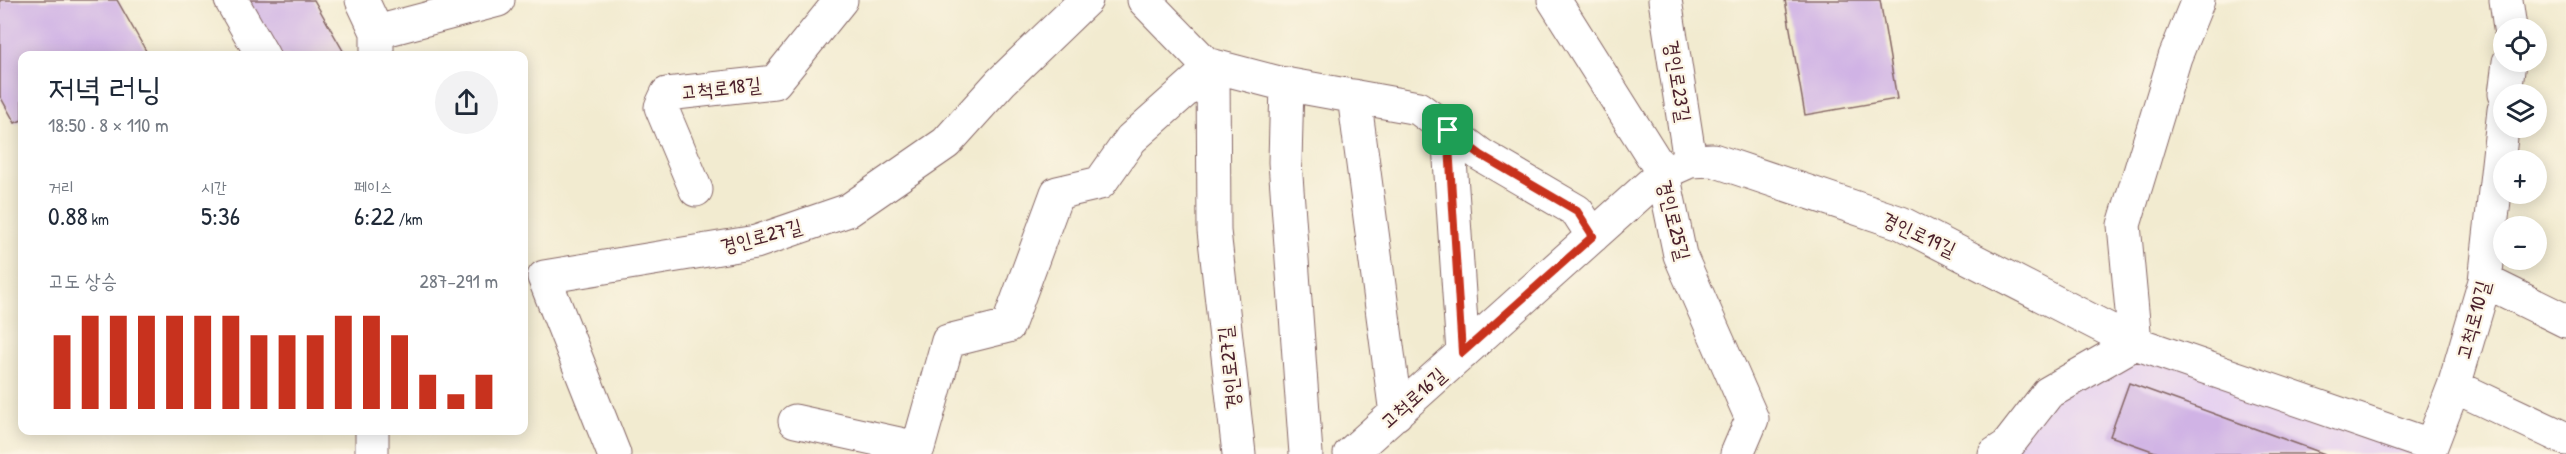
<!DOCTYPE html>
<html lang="ko">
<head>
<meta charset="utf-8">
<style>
  body { margin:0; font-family:"Patrick Hand","Poor Story",sans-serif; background:#f2f2f3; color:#1f2937; height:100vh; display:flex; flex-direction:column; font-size:22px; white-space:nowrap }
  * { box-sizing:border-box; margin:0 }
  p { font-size:20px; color:#747a83 }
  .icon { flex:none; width:33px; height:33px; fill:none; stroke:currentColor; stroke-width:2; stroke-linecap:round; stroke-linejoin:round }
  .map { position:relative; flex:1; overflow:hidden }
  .side { position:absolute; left:18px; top:51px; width:510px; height:384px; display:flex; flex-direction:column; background:#fff; border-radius:12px; box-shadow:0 3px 15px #0003 }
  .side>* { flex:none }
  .fabs { position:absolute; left:2493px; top:18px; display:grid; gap:12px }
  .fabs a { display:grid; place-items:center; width:54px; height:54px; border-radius:50%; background:#fff; box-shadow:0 3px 15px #0003; font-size:30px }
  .pin { position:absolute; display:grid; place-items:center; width:51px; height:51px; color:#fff; margin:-26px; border-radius:12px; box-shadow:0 3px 9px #0006 }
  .round { display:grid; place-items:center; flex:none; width:63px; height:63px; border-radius:32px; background:#f2f2f3 }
  .overview { display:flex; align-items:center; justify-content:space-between; height:102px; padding:0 30px }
  h1 { font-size:33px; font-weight:600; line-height:45px }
  .metrics { display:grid; grid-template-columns:repeat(3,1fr); gap:9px; height:102px; padding:6px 30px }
  .metrics div { display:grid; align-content:center }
  .metrics b { font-size:26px; font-weight:600 }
  .metrics small { font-size:16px; font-weight:400 }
  .metrics p { font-size:16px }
  .chart { height:168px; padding:12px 30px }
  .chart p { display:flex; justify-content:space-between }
  .chart svg { width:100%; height:108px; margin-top:6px; stroke:#c8321e; stroke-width:6 }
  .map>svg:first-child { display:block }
</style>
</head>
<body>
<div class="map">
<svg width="2566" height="454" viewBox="0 0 2566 454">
  <rect width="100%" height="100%" fill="#fcf5e5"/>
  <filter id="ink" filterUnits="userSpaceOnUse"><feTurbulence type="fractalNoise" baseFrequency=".0167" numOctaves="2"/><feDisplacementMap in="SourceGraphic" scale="12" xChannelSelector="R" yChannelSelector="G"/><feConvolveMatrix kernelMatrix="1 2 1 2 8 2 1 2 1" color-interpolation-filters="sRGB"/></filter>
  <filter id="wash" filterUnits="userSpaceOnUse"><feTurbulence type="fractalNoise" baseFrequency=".008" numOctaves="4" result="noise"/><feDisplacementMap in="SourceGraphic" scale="24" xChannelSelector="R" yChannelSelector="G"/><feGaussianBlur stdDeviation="1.35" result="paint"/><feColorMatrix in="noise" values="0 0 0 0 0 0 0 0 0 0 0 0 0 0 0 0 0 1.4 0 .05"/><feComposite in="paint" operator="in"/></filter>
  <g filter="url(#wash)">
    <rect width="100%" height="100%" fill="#f2ebd0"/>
    <!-- built -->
    <path fill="#e6d2f0" d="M2135 343 2437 454H1995L2048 393 2071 357Z"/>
    <g id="blocks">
      <!-- building -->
      <path fill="#d0b3e5" d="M0 0H117L146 51 139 56H22V120L15 123 0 96Z
        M245 0H314L346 56H277Z
        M1785 0H1880L1897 99 1805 115Z
        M2129 383 2325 454H2161L2110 436Z"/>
    </g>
  </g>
  <g filter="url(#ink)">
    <use href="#blocks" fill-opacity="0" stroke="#856665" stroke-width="1.5"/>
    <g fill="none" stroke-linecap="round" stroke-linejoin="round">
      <!-- minor casing -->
      <g stroke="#856665" stroke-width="35">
        <path id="minor" d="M231 0 263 56
          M362 0 377 32
          M1144 0 1206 64 1279 83 1418 108 1481 155 1577 211 1593 236
          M1554 0 1663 173 1680 255 1752 419 1737 454
          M1665 0 1690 161
          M2506 0 2510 28
          M377 56V32L498 0
          M1213 66 1214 231 1239 454
          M1287 84 1285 162 1306 454
          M2505 94 2509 62
          M1354 96 1396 414
          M1448 130 1463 353
          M696 190 661 107 667 94 775 82 841 0
          M2485 281 2566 321
          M2454 386 2566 439
          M795 421 918 448 948 341 1008 326 1057 193 1100 183 1131 139 1213 66
          M372 454V430
          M614 454 544 277 756 242 849 210 946 143 1001 82 1086 0
          M1350 454 1663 173 1690 161 1713 160 1901 223 2135 343 2430 445
          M1995 454 2007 446 2048 393 2135 343 2124 225 2175 57 2198 0
          M2428 454 2454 386 2485 281 2504 110"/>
      </g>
      <!-- minor -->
      <use href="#minor" stroke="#fff" stroke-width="33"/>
    </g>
  </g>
  <g fill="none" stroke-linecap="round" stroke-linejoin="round" filter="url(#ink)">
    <!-- route casing -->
    <g stroke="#fff" stroke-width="12">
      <path id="route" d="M1448 130 1481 155 1577 211 1593 236 1462 353Z"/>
    </g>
    <!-- route -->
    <use href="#route" stroke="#c8321e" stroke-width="8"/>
  </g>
  <g text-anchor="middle" stroke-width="4.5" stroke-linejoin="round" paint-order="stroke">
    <!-- street labels -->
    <g font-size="20" fill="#4a1f2b" stroke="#fcf5e5">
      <text transform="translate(1678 81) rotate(81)" y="7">경인로23길</text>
      <text transform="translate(721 88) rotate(-6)" y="7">고척로18길</text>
      <text transform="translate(1674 220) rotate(76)" y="7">경인로25길</text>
      <text transform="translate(1919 234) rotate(25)" y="7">경인로19길</text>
      <text transform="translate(761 236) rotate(-15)" y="7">경인로27길</text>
      <text transform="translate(2473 320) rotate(-75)" y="7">고척로10길</text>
      <text transform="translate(1229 368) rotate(-96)" y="7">경인로27길</text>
      <text transform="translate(1413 398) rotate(-42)" y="7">고척로16길</text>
    </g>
  </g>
</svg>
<div class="fabs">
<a><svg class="icon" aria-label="locate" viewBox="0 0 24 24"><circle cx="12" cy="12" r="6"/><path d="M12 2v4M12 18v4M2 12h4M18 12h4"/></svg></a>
<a><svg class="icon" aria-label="layers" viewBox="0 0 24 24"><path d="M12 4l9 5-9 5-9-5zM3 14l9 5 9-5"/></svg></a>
<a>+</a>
<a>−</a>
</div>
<div class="pin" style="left:1448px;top:130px;background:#1e9e55"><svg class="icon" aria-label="arrive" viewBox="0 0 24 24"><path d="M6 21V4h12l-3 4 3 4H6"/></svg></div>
<section class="side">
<div class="overview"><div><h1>저녁 러닝</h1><p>18:50 · 8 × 110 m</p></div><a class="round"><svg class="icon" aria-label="share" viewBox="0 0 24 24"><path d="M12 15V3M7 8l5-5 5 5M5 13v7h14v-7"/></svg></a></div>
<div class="metrics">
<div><p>거리</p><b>0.88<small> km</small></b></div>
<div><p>시간</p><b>5:36</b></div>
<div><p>페이스</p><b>6:22<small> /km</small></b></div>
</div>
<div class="chart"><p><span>고도 상승</span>287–291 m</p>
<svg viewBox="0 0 160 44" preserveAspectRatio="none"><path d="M5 44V14M15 44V6M25 44V6M35 44V6M45 44V6M55 44V6M65 44V6M75 44V14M85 44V14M95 44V14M105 44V6M115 44V6M125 44V14M135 44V30M145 44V38M155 44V30"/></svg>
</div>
</section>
</div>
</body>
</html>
